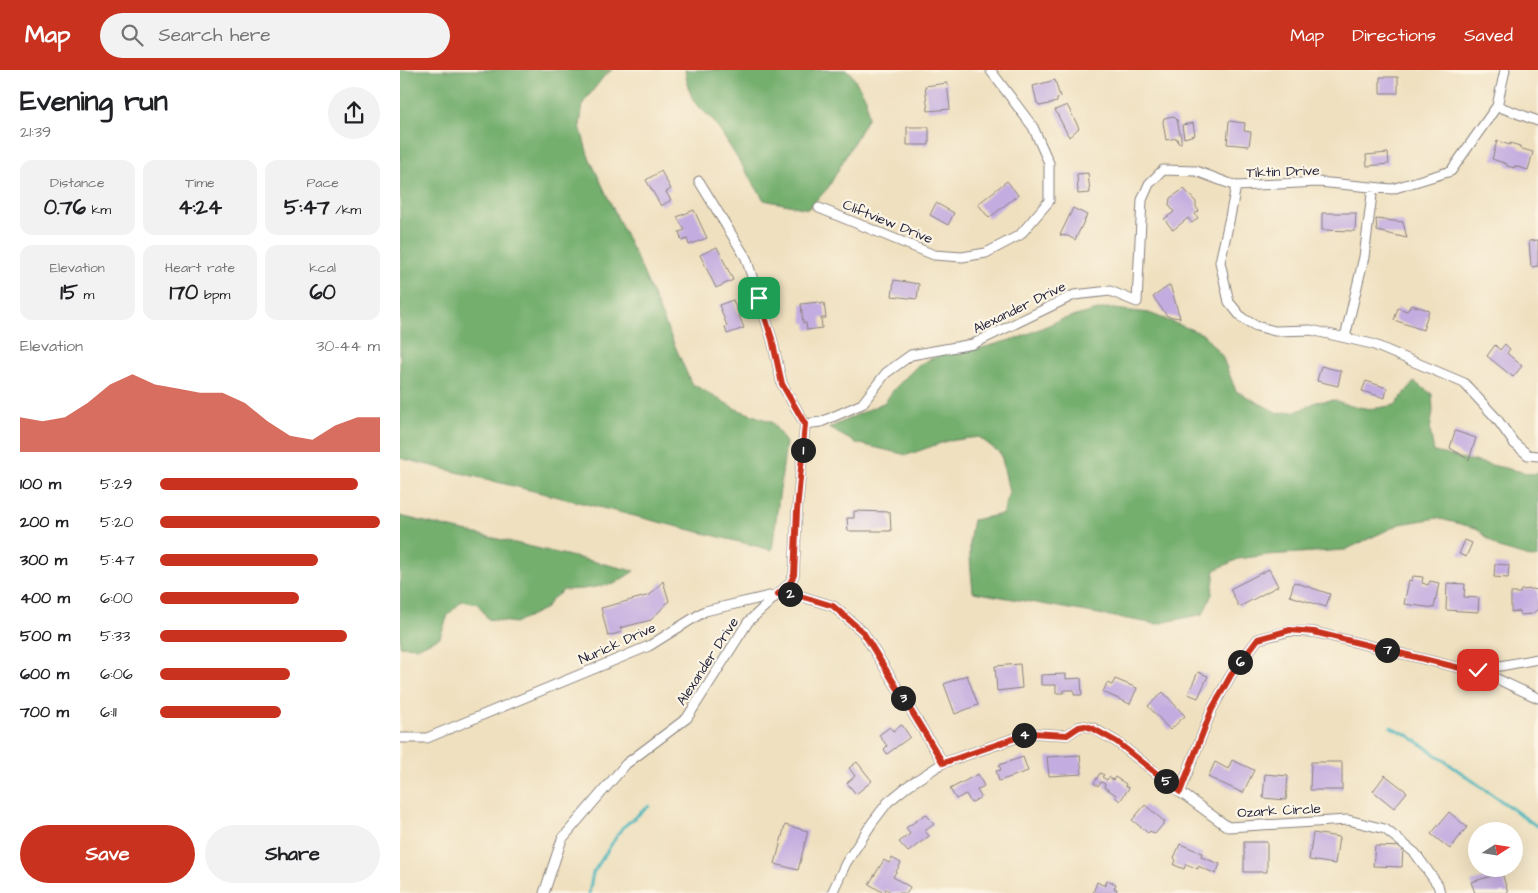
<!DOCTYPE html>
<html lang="en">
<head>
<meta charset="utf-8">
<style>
  body { margin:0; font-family:"Architects Daughter",sans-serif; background:#f2f2f2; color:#202124; height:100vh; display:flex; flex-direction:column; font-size:19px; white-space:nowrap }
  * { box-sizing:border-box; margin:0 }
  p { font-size:16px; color:#757577 }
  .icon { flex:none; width:28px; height:28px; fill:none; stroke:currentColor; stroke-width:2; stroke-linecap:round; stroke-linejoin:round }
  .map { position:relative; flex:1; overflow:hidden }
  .panel { display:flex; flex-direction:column; background:#fff; width:400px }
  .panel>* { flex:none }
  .needle { width:32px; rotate:78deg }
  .buttons { position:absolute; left:1068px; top:752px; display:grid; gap:10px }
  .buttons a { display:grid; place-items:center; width:55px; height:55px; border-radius:50%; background:#fff; box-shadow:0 5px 20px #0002; font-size:25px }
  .pin { position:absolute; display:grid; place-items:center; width:42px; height:42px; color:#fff; margin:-21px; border-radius:10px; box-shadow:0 2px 8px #0006 }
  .km { position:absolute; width:25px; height:25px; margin:-12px; border-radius:50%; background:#222; color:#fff; font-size:14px; line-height:25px; text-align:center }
  .round { display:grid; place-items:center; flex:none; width:52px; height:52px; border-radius:26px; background:#f2f2f2 }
  .summary { display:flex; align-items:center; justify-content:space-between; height:85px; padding:0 20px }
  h1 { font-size:28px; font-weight:800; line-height:38px }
  .stats { display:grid; grid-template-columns:repeat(3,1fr); gap:8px; height:85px; padding:5px 20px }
  .stats div { display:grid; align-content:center; border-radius:12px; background:#f2f2f2; text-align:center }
  .stats b { font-size:21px; font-weight:800 }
  .stats small { font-size:14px; font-weight:400 }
  .stats p { font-size:14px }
  .chart { height:140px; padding:10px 20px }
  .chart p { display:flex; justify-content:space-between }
  .chart svg { width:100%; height:90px; margin-top:5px; fill:#c8321e; opacity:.7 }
  .primary-button { display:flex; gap:10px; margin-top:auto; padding:10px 20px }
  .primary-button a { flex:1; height:58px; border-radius:30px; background:#c8321e; color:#fff; font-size:20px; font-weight:800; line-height:58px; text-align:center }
  .primary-button a+a { background:#f2f2f2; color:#202124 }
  ul { padding:0 20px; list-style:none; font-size:16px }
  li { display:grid; grid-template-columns:80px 60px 1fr; align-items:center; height:38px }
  li i { height:12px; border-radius:6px; background:#c8321e }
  header { display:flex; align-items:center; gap:30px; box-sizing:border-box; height:70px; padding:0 25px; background:#c8321e; color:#fff }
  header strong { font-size:24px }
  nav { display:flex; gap:28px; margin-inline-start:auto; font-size:18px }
  .search { width:350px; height:45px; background:#f2f2f2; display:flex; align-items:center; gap:12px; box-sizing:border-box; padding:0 18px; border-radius:28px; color:#757577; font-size:19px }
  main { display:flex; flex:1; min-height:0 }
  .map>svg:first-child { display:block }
</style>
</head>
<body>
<header>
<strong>Map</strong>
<div class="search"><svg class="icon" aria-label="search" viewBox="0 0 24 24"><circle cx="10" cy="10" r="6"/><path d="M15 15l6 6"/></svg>Search here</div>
<nav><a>Map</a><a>Directions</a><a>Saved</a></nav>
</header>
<main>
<section class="panel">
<div class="summary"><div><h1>Evening run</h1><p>21:39</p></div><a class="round"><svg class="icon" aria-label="share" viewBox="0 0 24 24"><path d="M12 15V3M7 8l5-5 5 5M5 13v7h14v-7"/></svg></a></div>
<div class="stats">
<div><p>Distance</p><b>0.76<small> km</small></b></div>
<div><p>Time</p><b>4:24</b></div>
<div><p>Pace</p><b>5:47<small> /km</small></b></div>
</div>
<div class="stats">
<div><p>Elevation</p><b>15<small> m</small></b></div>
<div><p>Heart rate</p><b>170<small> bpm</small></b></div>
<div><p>kcal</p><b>60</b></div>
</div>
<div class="chart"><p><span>Elevation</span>30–44 m</p>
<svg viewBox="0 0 160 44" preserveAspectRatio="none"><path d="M0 44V27L10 29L20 27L30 20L40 11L50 6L60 11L70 13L80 15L90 15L100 20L110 29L120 36L130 38L140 31L150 27L160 27V44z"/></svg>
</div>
<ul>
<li><b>100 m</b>5:29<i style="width:90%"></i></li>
<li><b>200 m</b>5:20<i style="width:100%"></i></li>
<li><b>300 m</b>5:47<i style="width:72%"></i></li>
<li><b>400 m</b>6:00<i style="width:63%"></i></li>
<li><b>500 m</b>5:33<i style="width:85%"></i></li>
<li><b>600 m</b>6:06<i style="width:59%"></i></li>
<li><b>700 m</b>6:11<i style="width:55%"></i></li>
</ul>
<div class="primary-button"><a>Save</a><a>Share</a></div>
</section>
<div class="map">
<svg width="1138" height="823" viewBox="0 0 1138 823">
  <rect width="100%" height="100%" fill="#fcf5e5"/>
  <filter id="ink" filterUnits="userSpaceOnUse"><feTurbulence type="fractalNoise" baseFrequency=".02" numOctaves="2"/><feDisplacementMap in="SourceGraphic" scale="10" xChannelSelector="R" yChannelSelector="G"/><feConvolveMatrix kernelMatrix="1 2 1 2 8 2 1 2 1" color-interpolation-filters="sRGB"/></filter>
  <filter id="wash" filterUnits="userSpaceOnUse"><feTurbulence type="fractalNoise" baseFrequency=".0096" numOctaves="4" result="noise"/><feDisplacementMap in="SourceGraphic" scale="20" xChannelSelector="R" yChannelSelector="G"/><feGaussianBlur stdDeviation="1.12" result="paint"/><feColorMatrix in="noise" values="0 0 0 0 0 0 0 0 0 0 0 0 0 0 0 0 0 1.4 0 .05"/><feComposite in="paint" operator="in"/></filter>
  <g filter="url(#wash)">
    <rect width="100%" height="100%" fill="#efe0bf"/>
    <!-- forest -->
    <path fill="#74af6e" stroke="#4b6854" d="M0 0H212L205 5 183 33 180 56 188 85 243 202 291 313 336 339 372 352 386 373 372 480 0 388Z
      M285 0H445L450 2 466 28 468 47 428 118 408 139 364 130 313 50 294 32 288 17Z
      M706 238 749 243 803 264 822 286 836 321 878 343 898 341 916 332 934 330 951 336 972 339 995 335 1014 312 1032 324 1033 341 1030 360 1034 382 1131 404 1138 403V487L1133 488 1099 478 1076 458 1037 448 1000 454 945 480 867 485 838 489 815 500 812 524 803 544 756 554 573 522C571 498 567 474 573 450L603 444 609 422 601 384 579 367 547 371 507 385 456 373 429 358 485 332 495 318 518 295 544 283 578 279 621 267 660 250Z
      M0 446 234 501 214 514 183 519 164 520 152 529 146 538 115 553 88 549 78 534 62 531 48 545 40 567 19 577 0 576Z"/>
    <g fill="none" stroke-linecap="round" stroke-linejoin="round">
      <!-- stream -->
      <path stroke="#44b4bb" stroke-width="3" d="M991 657 1008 665 1138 757
        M189 823 193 803 222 758 249 736"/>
    </g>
    <g id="blocks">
      <!-- building -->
      <path fill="#c3ace0" d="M980 7H998V23H980Z
        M655 10 660 27 657 29V32L640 36 639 34 637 33 633 16Z
        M547 13 550 39 528 41 525 16Z
        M667 35 679 58 669 67 655 40Z
        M773 46 777 50 781 68V73H778L777 68 766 70 763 52 764 48Z
        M829 51 845 53 844 61 851 62 849 76 827 74Z
        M793 53 795 65 784 68 782 55Z
        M507 57H529V75H507Z
        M1097 71 1110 75V73L1120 76 1119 78 1133 82 1128 100 1114 96V98L1107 96V94L1092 89Z
        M988 83 989 94 967 96 966 85Z
        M261 101 271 119 266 122 271 130 261 136 246 110Z
        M688 103 690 123 678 124 677 104Z
        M607 111 618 125 589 148 578 134Z
        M784 119 796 132V137L799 141 795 144 798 148 792 153 788 148 773 160 764 149 774 142 769 135 770 128Z
        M536 133 554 143 548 155 530 145Z
        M673 138 687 145 675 170 668 166 660 165Z
        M294 140 307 168 289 175 287 169 282 171 279 162 285 160 277 147Z
        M922 143H956L955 161 922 160Z
        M976 149 1003 152 1007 168 977 161Z
        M1138 170V196L1131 197 1129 171Z
        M317 177 333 210 316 218 300 185Z
        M494 210 519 214 517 229 492 226Z
        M770 215 780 248 767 246 753 227Z
        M333 230 344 258 327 264 325 257 327 256 319 235Z
        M419 232 420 234 424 233 426 248H421L422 258 407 260 406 253H403L401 234Z
        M1011 235 1029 240 1023 260 994 250 998 238 1007 241Z
        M1105 274 1110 279 1107 283 1122 296 1113 307 1087 286 1095 275 1100 280Z
        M921 296 941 301 938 316 917 311Z
        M966 311 987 318 985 328 962 321Z
        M1055 361 1076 368 1069 390 1050 378Z
        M454 441 490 442 491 461H448L447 448H454Z
        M1065 470 1072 473 1066 487 1059 484Z
        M1095 494 1109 495 1108 508 1094 507Z
        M869 499 878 516 839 537 830 519Z
        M1013 506 1023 507 1022 513 1028 515 1030 511 1039 513 1034 538 1004 534 1009 510 1012 511Z
        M263 511 269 531 251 550 220 558 222 562 208 566 201 538 250 525Z
        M894 512 930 524 926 537 890 526Z
        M1047 513 1065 514 1064 527 1079 528 1078 542 1046 540Z
        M1132 519 1138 520V539L1132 544 1120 545 1119 541 1111 542V523H1120L1121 520Z
        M620 594 622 618 597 621 595 596Z
        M798 602 808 606 798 628 788 624Z
        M666 604V609L681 608 682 625H674V620H664V623H656V615H641V605Z
        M567 605 578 635 555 644 544 614Z
        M715 609 737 618 730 634 703 622 707 613 712 615Z
        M763 622 785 646 770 660 748 636Z
        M502 655 510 667 487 684 484 679 487 676 479 665 490 657 493 661Z
        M680 685 682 704 649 706 647 687Z
        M623 687 628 701 599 711 596 701 601 700 599 695Z
        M832 690 854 700 843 723 808 707 815 692 828 699Z
        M457 692 472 711 456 724 447 713 455 706 449 698Z
        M911 692H942V720H910Z
        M700 703 704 705 702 707 707 710 709 707 713 710 715 707 726 714 725 716 729 718 720 731 715 727 716 725 704 717 705 714 701 712 698 716 694 713Z
        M578 704 584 716 577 720 581 727 571 733 566 724 556 729 550 719Z
        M865 704 888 706 886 730 863 728Z
        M985 705 1007 722 994 738 973 721Z
        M745 735 765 752 755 764 750 761 748 763 732 750Z
        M1049 742 1067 757 1050 779 1031 764Z
        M526 744 534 754 525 761 529 766 508 782 499 772 510 764 506 758Z
        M385 755 408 761 398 800 375 794Z
        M913 763 939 767 935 794 909 790Z
        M844 772H867V802H844Z
        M780 774 802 783 801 787 820 794 816 804 798 796V799L786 794 784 799 774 795 776 790 774 788Z
        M975 776 1003 777 1002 797 973 796Z
        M492 788 501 793 493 807 510 817 507 823H492L486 819 484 823 469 814 484 790 489 793Z
        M1102 803 1108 823H1075L1071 812Z
        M707 810 716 814 714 819H717L716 823H693L697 812 705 816Z"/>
    </g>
  </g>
  <g filter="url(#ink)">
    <use href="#blocks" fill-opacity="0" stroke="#88817d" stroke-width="1"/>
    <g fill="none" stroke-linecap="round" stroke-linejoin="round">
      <!-- minor casing -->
      <g stroke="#88817d" stroke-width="11">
        <path id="minor" d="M1097 36 1138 51
          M299 111 346 188 372 269 382 314 405 354
          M836 116 830 147 820 192 829 232 842 248 856 256 875 261 911 260 972 274 1064 313 1097 349 1114 373 1128 385 1138 386
          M419 138 534 185 562 187 586 183 620 165 649 131V93L633 57 591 1V0
          M943 267 946 263 964 187 973 117
          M405 354 421 352 462 334 486 303 511 285 573 274 674 225 710 221 737 232 742 130 749 114 763 100 796 101 836 116 918 112 992 119 1051 101 1097 36 1105 0
          M1078 600 1138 628
          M0 668H27L249 576 305 541 378 524H394L433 536 463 562 543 693
          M780 722 812 639 831 605 858 569 890 561 914 562 1068 600H1078L1138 589
          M144 823 162 769 226 694 287 648 348 552 390 513 394 505 397 441 405 354
          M432 823 446 793 472 753 488 732 509 715 543 693 630 663 667 665 679 657 685 656 693 658 717 672 780 722 828 757 948 750 985 759 1015 783 1038 815 1040 823"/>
      </g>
      <!-- minor -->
      <use href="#minor" stroke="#fff" stroke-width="9"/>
    </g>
  </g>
  <g fill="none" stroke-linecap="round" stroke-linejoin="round" filter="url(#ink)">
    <!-- route casing -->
    <g stroke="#fff" stroke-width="10">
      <path id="route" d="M359 228 372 269 382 314 405 354 397 441 394 505 390 513 378 524H394L433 536 463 562 543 693 630 663 667 665 679 657 685 656 692 658 717 672 780 722 812 639 831 605 858 569 890 560 914 562 1068 600H1078"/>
    </g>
    <!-- route -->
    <use href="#route" stroke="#c8321e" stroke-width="6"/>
  </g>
  <g text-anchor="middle" stroke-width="4.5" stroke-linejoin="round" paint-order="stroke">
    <!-- street labels -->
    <g font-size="14" fill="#22223b" stroke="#fcf5e5">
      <text transform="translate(883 101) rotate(-2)" y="5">Tiktin Drive</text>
      <text transform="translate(488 151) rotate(22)" y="5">Cliftview Drive</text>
      <text transform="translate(619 237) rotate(-26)" y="5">Alexander Drive</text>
      <text transform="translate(217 573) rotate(-24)" y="5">Nurick Drive</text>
      <text transform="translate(307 591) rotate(-57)" y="5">Alexander Drive</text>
      <text transform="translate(879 740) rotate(-3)" y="5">Ozark Circle</text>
    </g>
  </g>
</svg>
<div class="buttons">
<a><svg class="needle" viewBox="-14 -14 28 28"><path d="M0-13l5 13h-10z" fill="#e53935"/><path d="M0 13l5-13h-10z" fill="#757577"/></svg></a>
</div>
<div class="pin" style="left:359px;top:228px;background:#1e9e55"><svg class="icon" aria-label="arrive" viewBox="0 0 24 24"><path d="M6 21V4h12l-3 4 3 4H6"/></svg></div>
<div class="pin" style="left:1078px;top:600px;background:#d93025"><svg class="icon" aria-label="check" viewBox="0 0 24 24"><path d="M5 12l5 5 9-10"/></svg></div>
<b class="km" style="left:403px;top:380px">1</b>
<b class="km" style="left:390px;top:524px">2</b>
<b class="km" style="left:503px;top:628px">3</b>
<b class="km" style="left:624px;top:665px">4</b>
<b class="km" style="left:766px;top:711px">5</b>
<b class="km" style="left:840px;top:592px">6</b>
<b class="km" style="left:987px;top:580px">7</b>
</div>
</main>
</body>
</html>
